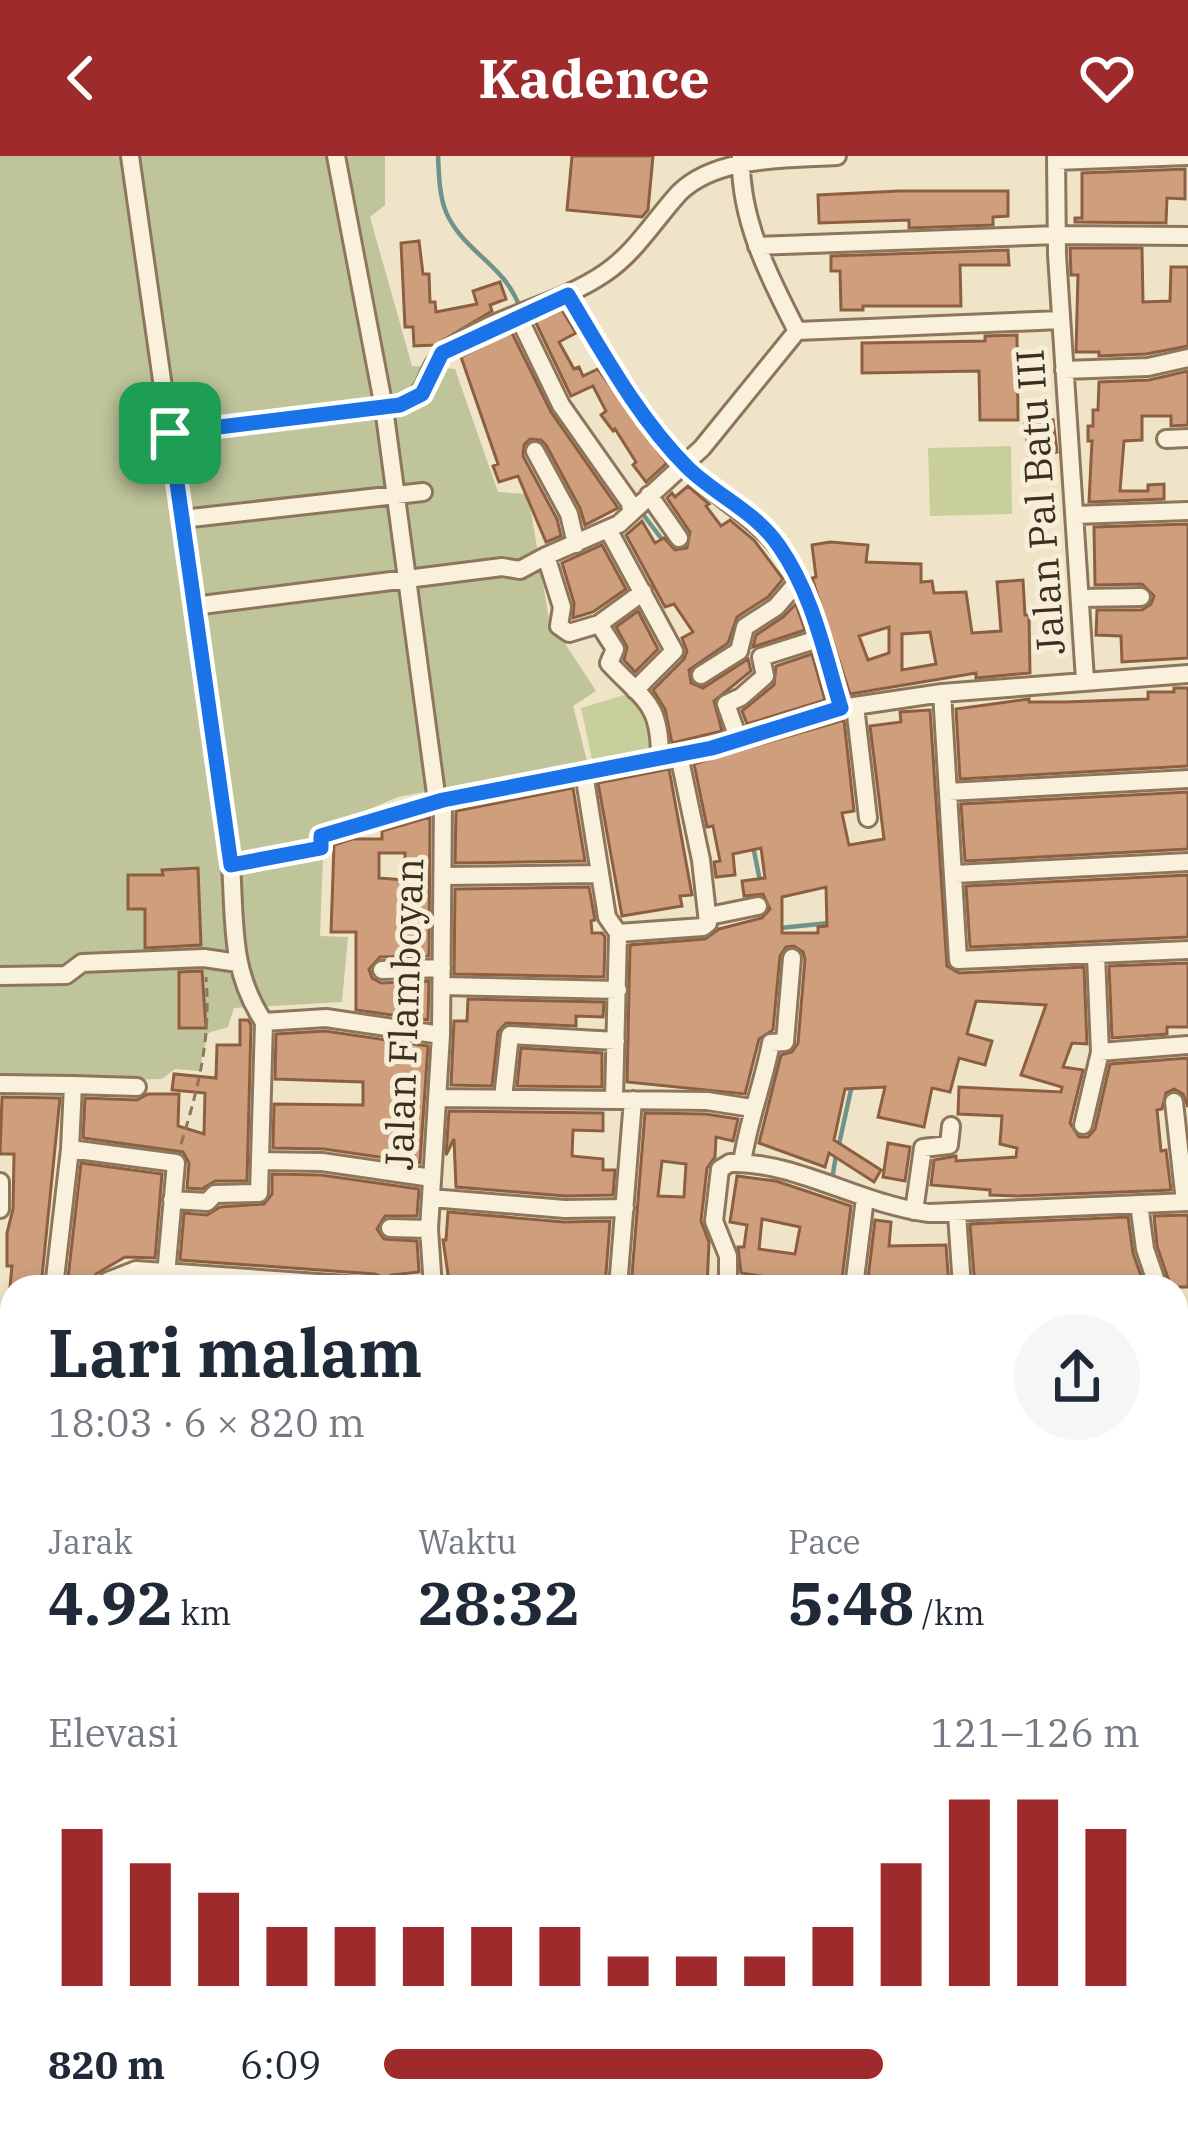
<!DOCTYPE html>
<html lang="id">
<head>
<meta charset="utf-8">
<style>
  body { margin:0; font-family:"IBM Plex Serif",serif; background:#f6f6f7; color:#1f2937; height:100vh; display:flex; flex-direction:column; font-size:45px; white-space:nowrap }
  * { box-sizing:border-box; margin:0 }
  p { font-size:39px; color:#747a83 }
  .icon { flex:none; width:66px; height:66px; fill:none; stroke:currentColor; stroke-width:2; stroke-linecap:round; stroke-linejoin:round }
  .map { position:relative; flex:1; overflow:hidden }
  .panel { position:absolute; left:0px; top:1119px; width:1188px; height:858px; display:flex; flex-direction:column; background:#fff; border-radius:36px 36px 0 0; box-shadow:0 6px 18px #0003 }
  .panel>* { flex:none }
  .pin { position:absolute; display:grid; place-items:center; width:102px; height:102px; color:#fff; margin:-51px; border-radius:24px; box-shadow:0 6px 18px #0006 }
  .round { display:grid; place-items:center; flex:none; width:126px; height:126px; border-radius:63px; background:#f6f6f7 }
  .summary { display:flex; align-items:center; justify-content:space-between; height:204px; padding:0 48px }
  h1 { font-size:66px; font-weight:700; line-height:90px }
  .metrics { display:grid; grid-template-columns:repeat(3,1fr); gap:18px; height:204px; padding:12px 48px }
  .metrics div { display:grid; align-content:center }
  .metrics b { font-size:60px; font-weight:700 }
  .metrics small { font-size:33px; font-weight:400 }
  .metrics p { font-size:33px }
  .chart { height:336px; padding:24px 48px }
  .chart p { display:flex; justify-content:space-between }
  .chart svg { width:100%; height:216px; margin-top:12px; stroke:#9e2a2b; stroke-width:6 }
  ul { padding:0 48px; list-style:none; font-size:39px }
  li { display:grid; grid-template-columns:192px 144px 1fr; align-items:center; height:90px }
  li i { height:30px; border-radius:15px; background:#9e2a2b }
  header { display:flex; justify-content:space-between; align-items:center; height:156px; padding:0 48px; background:#9e2a2b; color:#fff; font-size:54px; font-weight:700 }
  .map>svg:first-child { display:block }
</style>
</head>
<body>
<header><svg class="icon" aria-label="back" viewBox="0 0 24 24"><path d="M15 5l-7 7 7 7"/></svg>Kadence<svg class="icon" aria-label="heart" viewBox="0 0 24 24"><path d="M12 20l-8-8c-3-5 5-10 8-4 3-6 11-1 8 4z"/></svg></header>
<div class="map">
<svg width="1188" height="1977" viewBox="0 0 1188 1977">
  <rect width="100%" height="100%" fill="#f0e4c8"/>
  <!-- green -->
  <path fill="#c9cf9b" d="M1011 290 1012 358 930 360 928 292Z
    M627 538 653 558 656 593 592 603 581 552Z
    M234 1965H368L369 1977H235Z"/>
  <!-- cemetery -->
  <path fill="#bfc49a" d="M0 0H385V49L370 61 412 210 455 213 498 336 528 338 549 463 596 535 573 550 587 605 398 641 324 672 320 780 348 781 342 846 234 852 228 871 208 877 199 915 175 913 162 923 0 927Z"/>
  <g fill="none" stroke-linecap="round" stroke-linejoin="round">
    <!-- stream -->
    <path stroke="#6f938a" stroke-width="4.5" d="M438 0C439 18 439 39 446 56 463 96 505 108 520 152
      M642 357 664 386
      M679 495 706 535
      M753 690 760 725
      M780 772 829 767
      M839 988 852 929
      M832 1024 836 999
      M1176 1736 1188 1765"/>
  </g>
  <!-- building -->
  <path fill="#cf9f7d" stroke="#8d5f41" stroke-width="3" fill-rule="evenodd" d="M572 0H653L648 54 642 61 567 54Z
    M1185 13V43L1167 42 1166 67 1075 66V62H1082V17Z
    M899 35H1008V60L993 61V69L909 72V64L819 67 818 39Z
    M419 85 423 118H429L430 146H435L436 156 477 148 473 135 500 126 506 143 490 149 492 155 435 189 414 190 413 171H405L401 87Z
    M1070 92H1142L1143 146 1170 145 1171 111H1188V190L1146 198 1099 200V196H1076L1078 119H1071Z
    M1008 94 1009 109H960L961 150H863V154H841L840 115H831V100Z
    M562 154 576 177 559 186 574 213 579 211 583 220 598 213 667 307 646 326 633 309 636 306 615 273 613 275 601 259 606 255 593 230 571 240 535 165Z
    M511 175 551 256 618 352 585 369 580 352 546 289 541 284 530 283 524 289 523 300 557 363 561 380 546 386 518 320 499 326 493 310 498 308 461 201Z
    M1017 179 1018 264H980L979 215 862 217V187L985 185V180Z
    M1188 215V269L1171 270V260H1142V284L1124 285 1120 335H1148V329L1164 328V343L1089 346 1092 285H1088V270H1093V254H1098L1099 226 1149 224Z
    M1053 264 1057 296 1029 301 1025 268Z
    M688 330 709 348 706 350 721 370 730 364 754 384 783 423 768 441 737 461 728 487 689 514 691 527 703 532 748 503 751 515 714 545 722 575 672 587 665 553 653 534 684 503 687 495 682 482 693 476 674 448 665 451 626 379 642 365 655 387 664 382 675 394 687 392 690 376 667 342 672 337 675 341Z
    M1188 368V502L1122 506 1121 480 1096 479 1097 454H1142L1151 448 1154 440 1142 428 1095 429 1094 371Z
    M830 386 868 389 866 406 921 408V426L932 425 934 437 966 436 972 477 1001 475 997 426 1023 424 1025 459H1029L1030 517 976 522V517L850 538 812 422 816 421 812 389ZM889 471V497L868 504 859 480ZM930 476 936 508 902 514V478Z
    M602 389 626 433 593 456 573 462 574 447 562 407Z
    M796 448 805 474 753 491 756 479 783 461Z
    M638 455 658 493 635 516 624 504 627 491 616 471Z
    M812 498 825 544 747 568 742 555 774 529 776 510Z
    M1174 532H1188V610L960 623 956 553 1029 543V546H1065L1148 543V536H1174Z
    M930 554 947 810 959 817 1084 811 1087 888 1072 887 1063 911 1083 914 1070 967 1079 981H1088L1095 973 1110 908 1188 902V951L1183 938 1174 933 1166 937 1162 953 1157 954 1161 995 1166 994 1171 1034 1018 1040 990 1039V1034L931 1029 934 1004 956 1000V1005L1016 1001 1017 992 1000 988 1002 960 958 958 959 931 1061 936 1062 931 1021 919 1046 849 976 845 967 878 992 885 985 909 959 902 950 936 932 932 924 971 878 961 885 931 845 933 834 984 881 1014 874 1026 829 997 825 1011 759 987 781 899 792 896 798 887 805 803 803 796 794 790 786 791 780 800 773 874 759 883 745 938 627 926 630 789 705 783 719 773 762 762 770 753 763 738 744 740 742 725 765 722 761 692 733 698 735 719 716 721 714 706 720 705 713 670 707 671 694 608 844 564 854 655 842 657 848 685 849 689 884 683 870 570 901 566 900 556ZM826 731 827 770 818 771V777H782V741Z
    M669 613 692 739 680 740 682 750 622 760 598 627Z
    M573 632 585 705 455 707 456 655Z
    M1188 636V693L965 705 961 648Z
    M430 661 429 800 380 801 369 813 372 822 381 827 429 825 428 864 356 854V776H331L334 689 352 683H382V675ZM379 697H405V724L379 722Z
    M198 712 201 789 145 792V753H128V719H163L162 714Z
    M1188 719V781L970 791 966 730Z
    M589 731 595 764 591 765 592 777H602L605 781 604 821 454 818 455 733Z
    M1188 807V871H1167V878L1112 882 1109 810Z
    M202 815 206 872H179V816Z
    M468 843 604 846 603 861 576 860V870L506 867 498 876 492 930 451 929 454 865H467Z
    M240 864H248L251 869 247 1025H215L202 1033 187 1032 189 1007 183 996 83 982 85 942 137 944 148 938H179L178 970 204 978 205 937 172 934 174 918 216 922 217 889H240Z
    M325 875 428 890 420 1007 324 993 273 992 274 948 363 949V926L275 923 276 878Z
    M521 892 602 897V931L517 930Z
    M2 941 60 942 41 1131H10L12 1110H7V1077L13 1053 14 998H0Z
    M449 955 603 957V975L573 974 572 1000 603 1003V1014H615L613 1039 565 1040 456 1031 454 983 446 999Z
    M645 957 706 958 738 963 733 985 716 981 715 1001 707 1012 701 1065 709 1086 707 1131H631ZM662 1005 686 1008 684 1041 658 1040Z
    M888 987 910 991 905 1025 883 1021Z
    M81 1007 162 1018 155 1102 125 1101 96 1118 92 1131H67Z
    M272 1018 321 1019 419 1033 417 1060H385L377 1073 384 1083 417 1085 419 1116 391 1119V1131H387L382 1121 375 1118 180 1104 184 1057 207 1059 220 1051 264 1048 272 1038Z
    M737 1020 776 1025 851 1050 841 1131 792 1130 793 1125 741 1117 738 1091H744L747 1069 730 1066ZM762 1063 800 1071 795 1098 759 1093Z
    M448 1056 564 1066 610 1065 605 1131 503 1127V1131H492L485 1130V1126L449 1125 443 1084H446Z
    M1188 1059V1131H1171L1157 1090 1154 1060Z
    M1128 1061 1133 1097 1145 1131H975L970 1068Z
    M875 1064 891 1066 889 1090 946 1089 949 1131H867Z"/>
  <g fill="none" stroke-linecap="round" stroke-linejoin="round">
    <!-- minor casing -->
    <g stroke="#8d765c" stroke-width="22">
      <path id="minor" d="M130 0 231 708C235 768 230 815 264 866
        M336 0 384 252 436 638 443 644 441 879 429 1073 433 1131
        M741 0C739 62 769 121 797 175L1061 164
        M1056 0 1057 99 1085 524
        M1056 5 1188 0
        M757 90 1057 79 1188 80
        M568 139C603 198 638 257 684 308 726 354 774 365 800 428
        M518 160 561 249 630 347 631 355
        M1064 214 1148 211 1188 202
        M169 277 384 252C441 241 416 218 447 195 492 160 557 150 605 117 636 96 655 63 680 36 718 0 786 3 837 0
        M1166 283 1188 282
        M535 295 569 358 576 388
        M649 339 679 382
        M1075 359 1188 355
        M182 363 423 336
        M609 375 674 495 635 534
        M1081 442 1141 441
        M194 450 502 411 520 414 546 400
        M599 468 643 436
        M701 519 739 495 745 471 776 451 795 429 804 432 821 482
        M942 537 958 804 1188 794
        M855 550 868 662
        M738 582 726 548 741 541 765 520 761 501 821 482 841 552
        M660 602C660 546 645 546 609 507L615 493 599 468 569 477 559 470 562 451 546 400 619 368 702 292 797 175
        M584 617 607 761 618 777 614 943
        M948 636 1188 623
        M231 708 321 692V679L443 644 712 592 841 552 942 537 1188 518
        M955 718 1188 706
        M444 720 600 718
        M709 760 758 750
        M618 777 703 771 708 767 701 704 679 599
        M382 814 442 812
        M0 820 66 819 82 807 204 802 238 807
        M442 830 618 834
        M264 866 326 862 441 879
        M1100 896 1188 889
        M0 928 73 929 70 993
        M73 929 137 931
        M437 942 707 945 752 952
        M503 942 510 879 616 885
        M1174 946 1185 1046
        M1083 969 1100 896 1096 799
        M260 1005 322 1006 432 1022
        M742 1007C748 965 763 929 771 887L785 886 792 802
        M0 1026V1053
        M431 1042 565 1053 625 1052
        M172 1044 207 1046 215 1038 259 1037 264 866
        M1139 1048 1145 1093 1158 1131
        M914 1055 923 992 949 989 951 970
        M957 1058 962 1131
        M390 1072 429 1073
        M54 1131 70 993 176 1007 166 1119
        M105 1131 108 1125 136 1114 374 1131
        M618 1131 633 944
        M728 1131V1100L714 1065 720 1013 730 1007C795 1005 862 1049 929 1057L1188 1046
        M854 1131 865 1042
        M1176 1187 1188 1218
        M1176 1240 1188 1238
        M0 1328 12 1330
        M1176 1365 1188 1360
        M8 1495H12
        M1176 1549 1188 1547
        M1176 1579 1188 1619
        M0 1600H12
        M0 1768H12
        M0 1953H12
        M411 1965 413 1977
        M740 1965 743 1977
        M895 1965 899 1977
        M1086 1965 1090 1977
        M931 1977 965 1965"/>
    </g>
    <!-- path -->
    <path stroke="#8d765c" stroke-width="3" stroke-dasharray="9 6" stroke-linecap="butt" d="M181 988C199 930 211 882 206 821"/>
    <!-- minor -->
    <use href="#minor" stroke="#faf1dc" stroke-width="16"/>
  </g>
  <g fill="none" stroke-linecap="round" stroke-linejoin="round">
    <!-- route casing -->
    <g stroke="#fff" stroke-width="24">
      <path id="route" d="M568 139C604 199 639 263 688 312 717 340 756 356 779 390 813 439 824 496 841 552L712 592 443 644 321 680V692L231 709 170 277 400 249 422 238 442 197Z"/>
    </g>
    <!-- route -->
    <use href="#route" stroke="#1a73e8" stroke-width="15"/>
  </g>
  <g text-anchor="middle" stroke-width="10" stroke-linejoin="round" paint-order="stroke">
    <!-- street labels -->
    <g font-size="39" fill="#3d2e20" stroke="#f7eed8">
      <text transform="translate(1040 346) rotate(-94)" y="14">Jalan Pal Batu III</text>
      <text transform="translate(404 858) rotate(-88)" y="14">Jalan Flamboyan</text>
    </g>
  </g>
</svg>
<div class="pin" style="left:170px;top:277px;background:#1e9e55"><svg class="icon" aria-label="arrive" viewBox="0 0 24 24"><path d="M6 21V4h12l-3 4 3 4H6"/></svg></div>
<section class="panel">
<div class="summary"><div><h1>Lari malam</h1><p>18:03 · 6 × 820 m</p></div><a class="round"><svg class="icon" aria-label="share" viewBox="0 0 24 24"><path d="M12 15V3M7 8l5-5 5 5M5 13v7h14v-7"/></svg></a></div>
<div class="metrics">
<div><p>Jarak</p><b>4.92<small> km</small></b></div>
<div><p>Waktu</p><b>28:32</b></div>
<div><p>Pace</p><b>5:48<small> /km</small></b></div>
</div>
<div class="chart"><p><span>Elevasi</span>121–126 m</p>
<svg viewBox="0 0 160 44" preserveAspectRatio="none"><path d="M5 44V12M15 44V19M25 44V25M35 44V32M45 44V32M55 44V32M65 44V32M75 44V32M85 44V38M95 44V38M105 44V38M115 44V32M125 44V19M135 44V6M145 44V6M155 44V12"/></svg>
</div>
<ul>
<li><b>820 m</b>6:09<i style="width:66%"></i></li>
</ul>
</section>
</div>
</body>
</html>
